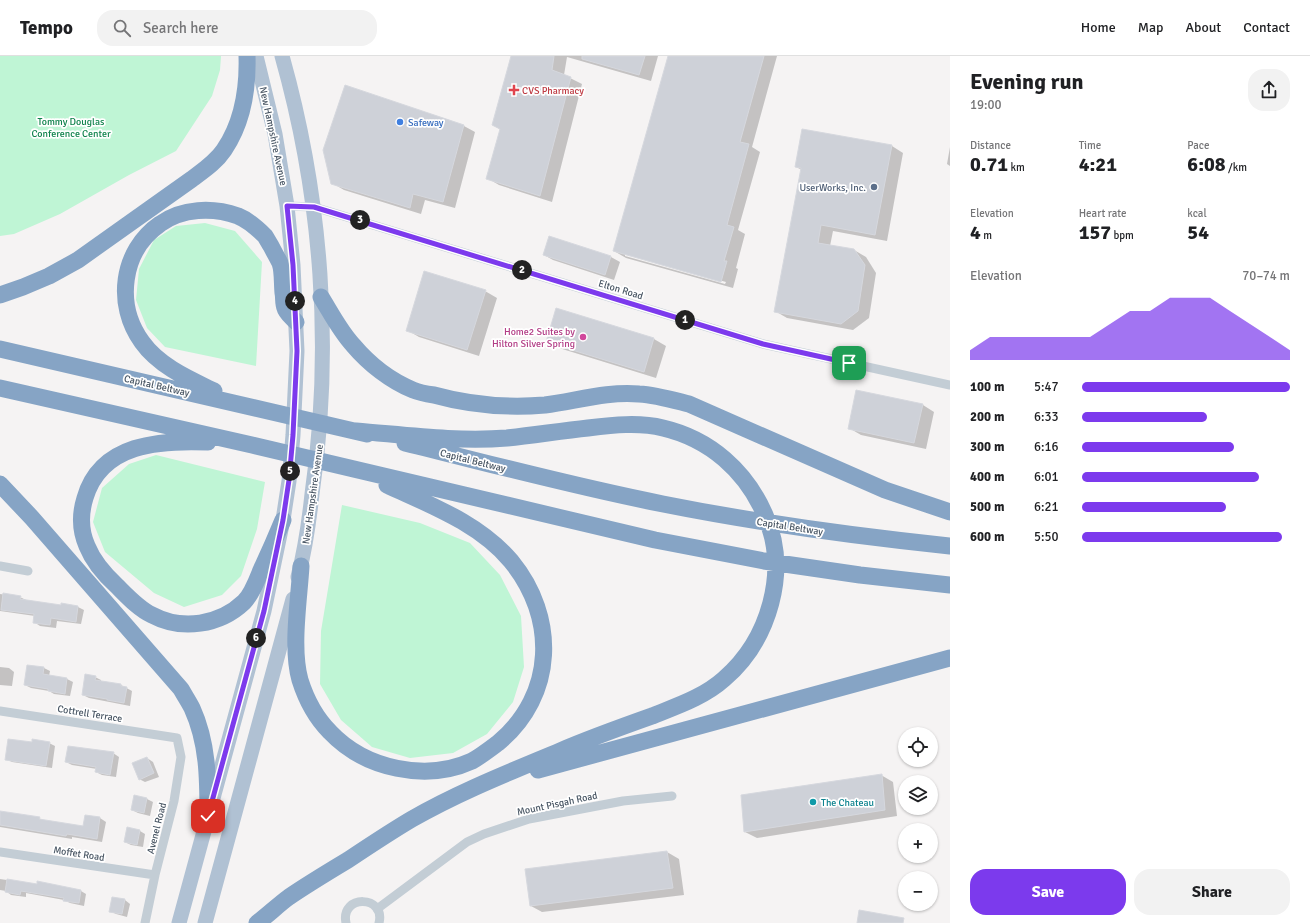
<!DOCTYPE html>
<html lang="en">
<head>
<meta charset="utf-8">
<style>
  body { margin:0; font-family:Signika,sans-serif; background:#f2f2f2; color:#202124; height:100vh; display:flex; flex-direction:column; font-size:15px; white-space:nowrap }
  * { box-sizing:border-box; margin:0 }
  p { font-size:13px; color:#757577 }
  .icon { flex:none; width:22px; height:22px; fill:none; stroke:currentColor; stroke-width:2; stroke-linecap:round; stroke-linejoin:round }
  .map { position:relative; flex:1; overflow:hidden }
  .details { display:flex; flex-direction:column; background:#fff; width:360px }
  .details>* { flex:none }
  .buttons { position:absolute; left:898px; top:671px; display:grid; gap:8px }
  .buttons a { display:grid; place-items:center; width:40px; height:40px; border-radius:50%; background:#fff; box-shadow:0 1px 3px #0004; font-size:20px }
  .pin { position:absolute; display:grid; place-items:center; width:34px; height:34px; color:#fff; margin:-17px; border-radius:8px; box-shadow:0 2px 6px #0006 }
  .km { position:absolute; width:20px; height:20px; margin:-10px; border-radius:50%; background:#222; color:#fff; font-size:11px; line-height:20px; text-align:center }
  .round { display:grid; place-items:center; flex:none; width:42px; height:42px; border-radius:16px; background:#f2f2f2 }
  .summary { display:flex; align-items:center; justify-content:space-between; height:68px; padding:0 20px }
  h1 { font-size:22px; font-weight:700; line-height:30px }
  .stats { display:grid; grid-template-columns:repeat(3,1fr); gap:6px; height:68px; padding:4px 20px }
  .stats div { display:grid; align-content:center }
  .stats b { font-size:20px; font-weight:700 }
  .stats small { font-size:11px; font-weight:400 }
  .stats p { font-size:11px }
  .chart { height:112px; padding:8px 20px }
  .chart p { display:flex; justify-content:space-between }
  .chart svg { width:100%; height:72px; margin-top:4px; fill:#7c3aed; opacity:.7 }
  .primary-button { display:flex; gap:8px; margin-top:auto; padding:8px 20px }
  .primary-button a { flex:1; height:46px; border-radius:16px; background:#7c3aed; color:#fff; font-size:16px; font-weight:700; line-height:46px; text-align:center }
  .primary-button a+a { background:#f2f2f2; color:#202124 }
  ul { padding:0 20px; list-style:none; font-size:13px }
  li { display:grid; grid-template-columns:64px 48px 1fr; align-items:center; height:30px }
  li i { height:10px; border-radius:5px; background:#7c3aed }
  header { display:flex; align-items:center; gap:24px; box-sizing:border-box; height:56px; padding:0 20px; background:#fff; border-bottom:1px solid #e0e0e0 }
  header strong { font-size:19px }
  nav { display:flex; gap:22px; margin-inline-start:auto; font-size:14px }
  .search { width:280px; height:36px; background:#f2f2f2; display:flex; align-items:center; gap:10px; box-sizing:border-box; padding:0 14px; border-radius:16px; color:#757577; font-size:15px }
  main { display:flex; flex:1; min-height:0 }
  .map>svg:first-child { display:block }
</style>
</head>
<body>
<header>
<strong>Tempo</strong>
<div class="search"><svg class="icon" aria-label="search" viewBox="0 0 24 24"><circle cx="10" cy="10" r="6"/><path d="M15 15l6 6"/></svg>Search here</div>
<nav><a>Home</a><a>Map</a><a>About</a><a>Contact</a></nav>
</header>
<main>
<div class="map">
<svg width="950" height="867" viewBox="0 0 950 867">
  <rect width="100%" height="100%" fill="#f5f3f3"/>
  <!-- green -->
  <path fill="#bff5d5" d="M0 0H221L220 14 212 40 176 95 129 119 60 158 14 178 0 180Z
    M205 167 235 175 262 206 256 310 165 291 147 272 136 244 139 213 154 184 176 170Z
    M156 399 265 426 257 473 241 520 222 539 184 551 154 537 105 496 93 466 102 432 129 408Z
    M342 449 420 467 470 487 500 519 521 560 524 611 513 646 487 678 453 697 410 702 372 691 341 664 320 628 321 575Z"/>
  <!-- shadow -->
  <path fill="#0003" fill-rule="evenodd" d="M512 0H658L651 25 567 1 564 19 582 28 552 146 499 129 487 122 501 74 493 69Z
    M669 0H777L752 91 760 96 738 174 745 178 736 212 738 213 733 232 626 202 614 195ZM625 198 726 226 725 228 625 200Z
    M464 70 475 76 455 152 425 144 421 158 344 134 332 127Z
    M892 90 903 97 887 185 833 175 830 190 854 194 866 201 876 217 869 262 853 274 787 262 775 255 802 114 796 111Z
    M950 91V110L947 108Z
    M550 181 611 201 620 206 614 224 553 204 544 199Z
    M485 235 497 242 479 300 419 281 407 274Z
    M557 254 654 283 666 290 656 322 559 292 547 285Z
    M923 349 934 356 926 393 861 379 849 372Z
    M0 538 20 541 26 544 62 550V548L78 551 84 554 81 568 57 565 56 572 40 570 34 566 35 560 0 555Z
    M28 610 44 612 50 615 49 620 67 623 73 626 70 640 54 638 49 635 31 632 25 629Z
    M0 611 9 612 14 616 12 630 0 629Z
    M95 621 101 624V626L121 629 132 635 130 650 89 642 83 639Z
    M33 687H49L55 690 52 712 12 706 6 703Z
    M113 697 119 701 116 721 102 719 96 716 97 713 72 709 66 706Z
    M147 702 153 706 159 721 145 726 139 723Z
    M881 719 893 726 897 760 757 782 745 776Z
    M135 741 147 743 153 746 150 760 138 757 132 754Z
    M0 756 39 762 44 765 84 772 86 760 100 762 106 766 102 786 72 781V783L0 771Z
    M140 775 145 778 143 791 131 789 125 786Z
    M667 796 679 803 684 839 542 856 531 850Z
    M0 823 81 835 86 838 84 850 70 847 64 844 26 837V841L11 839 6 835 0 834Z
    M125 844 130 848 127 861 116 858 110 855Z"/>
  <!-- building -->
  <path fill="#ced1d8" stroke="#d6d8de" d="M511 0H554L552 14 571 21 540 140 486 123 500 73 492 69Z
    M582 0H645L639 19 582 3Z
    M668 0H764L740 86 749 88 727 169 734 171 724 205H727L721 226 613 195Z
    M345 29 464 69 443 146 413 138 410 152 331 128 323 94Z
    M802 73 892 89 875 179 821 169 818 187 854 193 865 209 858 255 841 268 774 256 801 112 795 111Z
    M549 180 611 200 605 219 543 199Z
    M424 215 486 234 467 294 406 275Z
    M556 252 654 282 644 316 546 286Z
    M856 334 923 348 914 387 848 373Z
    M3 537 21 540 20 543 61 549V547L78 550 76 566 51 562 50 569 33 567 34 558 1 554Z
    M27 609 44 611 43 618 67 622 65 638 48 635V633L24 629Z
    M85 618 96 620 95 624 121 628V630L127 631 124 647 107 644V643L82 639Z
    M8 683 32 686V683L50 686 46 710 5 704Z
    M68 690 114 696 110 719 95 716 96 711 65 706Z
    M147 701 154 717 139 724 132 707Z
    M882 718 885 754 744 776 741 739Z
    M134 739 147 742 144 757 131 754Z
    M0 755 40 761 39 763 83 770 85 759 100 761 97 783 67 778 66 780 0 769Z
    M127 771 140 774 137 789 124 786Z
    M667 795 673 832 530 850 525 813Z
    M7 823 37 828V825L81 834 79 847 63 845 64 842 21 835 20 839 5 836Z
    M112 841 125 843 122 858 109 856Z
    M859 854 904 862 903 867H857Z"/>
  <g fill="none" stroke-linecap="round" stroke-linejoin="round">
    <!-- minor -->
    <path stroke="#c3cdd5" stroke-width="9" d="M287 150 314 151 763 288 950 329
      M0 510 28 515
      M0 655 177 682 181 701 174 745 155 819 145 867
      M0 796 155 819
      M377 853 467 786 484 778 529 763 623 745 672 740
      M346 867C340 838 386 839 379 867"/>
    <!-- primary -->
    <path stroke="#b0c1d3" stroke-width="15" d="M282 0C322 142 333 292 312 438 309 466 305 494 298 521
      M179 867 264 555 283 464 289 425 293 379 297 295 293 209 287 150 275 78 256 0
      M205 867 293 543"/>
    <!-- motorway -->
    <path stroke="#86a4c5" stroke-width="17" d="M0 239 23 231 49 220 78 204 192 123C204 114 216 106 224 94 243 66 248 33 247 0
      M321 241C331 257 340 275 353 289 369 308 391 325 413 334 420 337 427 338 434 339 470 349 508 352 545 349 576 345 608 335 639 338 656 339 673 344 689 348L885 434 950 456
      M0 293 367 378
      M0 332 252 389 655 484 764 505 860 519 950 529
      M214 335C189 323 159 310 142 286 115 249 121 195 160 168 182 152 213 151 238 160 248 164 258 173 265 180 267 183 269 187 271 190 274 196 277 201 280 207 283 215 282 227 283 237 284 241 283 247 285 252 286 257 293 262 296 266
      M208 386C160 384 101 387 85 442 80 458 80 474 87 490 93 505 105 519 117 530 128 541 139 553 152 559 182 575 220 569 244 546 252 538 257 524 261 514 269 497 276 481 283 464
      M405 387C491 408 576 431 663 448 758 467 854 480 950 490
      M0 428 32 462 181 633C185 640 189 646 192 652 208 687 208 723 208 760
      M301 510C299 544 291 592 300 624 306 643 316 662 330 676 365 713 426 726 472 705 481 700 490 693 498 687 556 639 557 561 511 505 479 467 430 449 387 429
      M538 714 950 602
      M257 867C268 859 278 849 289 841 308 828 328 816 348 804 369 790 390 776 412 763 459 736 510 716 560 695 590 682 621 671 652 660 677 650 704 641 724 623 769 584 790 515 765 459 746 415 710 383 663 372 639 366 613 369 588 372 561 375 534 379 507 382 457 386 406 379 356 375"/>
  </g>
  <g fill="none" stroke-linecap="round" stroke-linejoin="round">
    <!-- route casing -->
    <g stroke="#fff" stroke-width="8">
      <path id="route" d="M208 760 264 555 283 464 289 424 293 379 297 295 293 209 287 150 314 151 763 288 849 307"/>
    </g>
    <!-- route -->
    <use href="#route" stroke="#7c3aed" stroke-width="5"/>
  </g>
  <!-- markers -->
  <path fill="#e0444e" stroke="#fff" stroke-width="1.5" d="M512 28h4v4h4v4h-4v4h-4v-4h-4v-4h4z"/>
  <circle fill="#3f7fe0" stroke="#fff" stroke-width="1.5" cx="400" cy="66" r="4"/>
  <circle fill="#5c6f8a" stroke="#fff" stroke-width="1.5" cx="874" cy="131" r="4"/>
  <circle fill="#d1479c" stroke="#fff" stroke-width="1.5" cx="583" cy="281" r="4"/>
  <circle fill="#0f9aa8" stroke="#fff" stroke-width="1.5" cx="813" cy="746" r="4"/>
  <g text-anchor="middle" stroke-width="3.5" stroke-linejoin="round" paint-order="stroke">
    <!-- health labels -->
    <g font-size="10" fill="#be3a42" stroke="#fff" text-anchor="start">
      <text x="522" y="38">CVS Pharmacy</text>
    </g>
    <!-- park labels -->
    <g font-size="10" fill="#0e824b" stroke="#fff">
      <text x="71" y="69">Tommy Douglas<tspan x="71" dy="12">Conference Center</tspan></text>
    </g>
    <!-- shop labels -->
    <g font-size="10" fill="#366cbe" stroke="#fff" text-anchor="start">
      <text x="408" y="70">Safeway</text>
    </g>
    <!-- street labels -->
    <g font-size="10" fill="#485563" stroke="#fff">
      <text transform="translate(274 80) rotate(78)" y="4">New Hampshire Avenue</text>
      <text transform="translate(621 233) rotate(17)" y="4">Elton Road</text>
      <text transform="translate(157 329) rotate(13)" y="4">Capital Beltway</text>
      <text transform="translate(473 404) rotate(14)" y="4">Capital Beltway</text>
      <text transform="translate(312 438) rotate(-82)" y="4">New Hampshire Avenue</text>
      <text transform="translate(790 470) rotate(9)" y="4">Capital Beltway</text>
      <text transform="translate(90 657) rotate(9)" y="4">Cottrell Terrace</text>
      <text transform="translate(557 747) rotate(-12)" y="4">Mount Pisgah Road</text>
      <text transform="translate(156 772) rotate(-76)" y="4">Avenel Road</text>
      <text transform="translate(79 797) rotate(9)" y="4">Moffet Road</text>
    </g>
    <!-- service labels -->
    <g font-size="10" fill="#4e5e75" stroke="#fff" text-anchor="end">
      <text x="866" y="135">UserWorks, Inc.</text>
    </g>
    <!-- hotel labels -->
    <g font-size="10" fill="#b23c85" stroke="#fff" text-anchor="end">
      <text x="575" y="279">Home2 Suites by<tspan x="575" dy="12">Hilton Silver Spring</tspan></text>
    </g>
    <!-- culture labels -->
    <g font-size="10" fill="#0d838f" stroke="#fff" text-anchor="start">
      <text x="821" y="750">The Chateau</text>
    </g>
  </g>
</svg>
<div class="buttons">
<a><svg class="icon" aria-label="locate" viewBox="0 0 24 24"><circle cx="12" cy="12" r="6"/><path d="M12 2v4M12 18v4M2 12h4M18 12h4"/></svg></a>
<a><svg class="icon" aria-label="layers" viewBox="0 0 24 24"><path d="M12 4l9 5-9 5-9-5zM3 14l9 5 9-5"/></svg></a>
<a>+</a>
<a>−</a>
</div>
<div class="pin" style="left:849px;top:307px;background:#1e9e55"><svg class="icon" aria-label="arrive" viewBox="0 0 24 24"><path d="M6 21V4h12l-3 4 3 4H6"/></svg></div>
<div class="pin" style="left:208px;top:760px;background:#d93025"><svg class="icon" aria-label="check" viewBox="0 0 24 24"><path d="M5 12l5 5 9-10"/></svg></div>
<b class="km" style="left:685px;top:264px">1</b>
<b class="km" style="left:522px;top:214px">2</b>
<b class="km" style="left:360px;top:164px">3</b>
<b class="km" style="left:295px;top:245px">4</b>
<b class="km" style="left:290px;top:415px">5</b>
<b class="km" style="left:256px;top:582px">6</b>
</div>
<section class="details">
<div class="summary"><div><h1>Evening run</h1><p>19:00</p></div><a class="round"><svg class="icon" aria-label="share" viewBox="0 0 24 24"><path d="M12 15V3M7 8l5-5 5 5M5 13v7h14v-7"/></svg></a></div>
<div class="stats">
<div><p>Distance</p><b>0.71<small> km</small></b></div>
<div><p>Time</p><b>4:21</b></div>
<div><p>Pace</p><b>6:08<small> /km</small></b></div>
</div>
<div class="stats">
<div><p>Elevation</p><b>4<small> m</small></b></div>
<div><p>Heart rate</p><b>157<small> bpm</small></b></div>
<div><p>kcal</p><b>54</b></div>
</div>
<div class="chart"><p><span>Elevation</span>70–74 m</p>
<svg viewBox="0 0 160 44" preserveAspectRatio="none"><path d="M0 44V38L10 30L20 30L30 30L40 30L50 30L60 30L70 22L80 14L90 14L100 6L110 6L120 6L130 14L140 22L150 30L160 38V44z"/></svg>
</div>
<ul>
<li><b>100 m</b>5:47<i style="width:100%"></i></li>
<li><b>200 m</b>6:33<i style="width:60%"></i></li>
<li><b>300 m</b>6:16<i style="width:73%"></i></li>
<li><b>400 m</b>6:01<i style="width:85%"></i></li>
<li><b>500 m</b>6:21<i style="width:69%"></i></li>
<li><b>600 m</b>5:50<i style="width:96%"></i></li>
</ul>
<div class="primary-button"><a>Save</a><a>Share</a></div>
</section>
</main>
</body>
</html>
